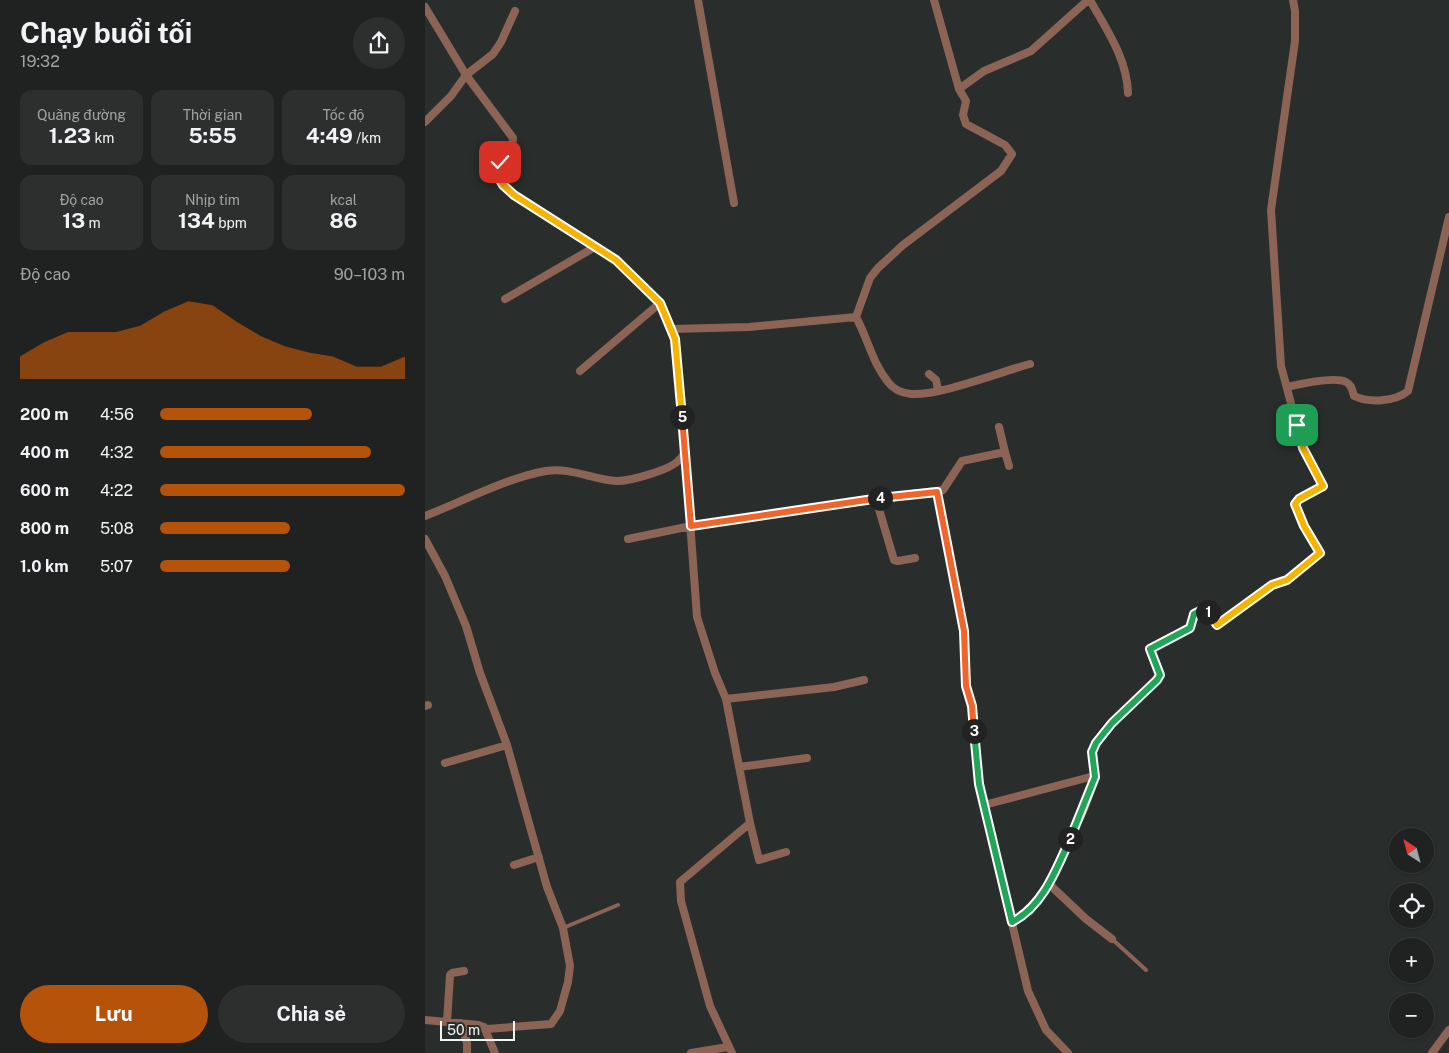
<!DOCTYPE html>
<html lang="vi">
<head>
<meta charset="utf-8">
<style>
  body { margin:0; font-family:"Public Sans",sans-serif; background:#2c2f2e; color:#f1f3f6; height:100vh; display:flex; flex-direction:column; font-size:19px; white-space:nowrap }
  * { box-sizing:border-box; margin:0 }
  p { font-size:16px; color:#a1a4a5 }
  .icon { flex:none; width:28px; height:28px; fill:none; stroke:currentColor; stroke-width:2; stroke-linecap:round; stroke-linejoin:round }
  .map { position:relative; flex:1; overflow:hidden }
  .sheet { display:flex; flex-direction:column; background:#1f2221; width:425px }
  .sheet>* { flex:none }
  .needle { width:32px; rotate:324deg }
  .buttons { position:absolute; left:964px; top:828px; display:grid; gap:10px }
  .buttons a { display:grid; place-items:center; width:45px; height:45px; border-radius:50%; background:#1f2221; box-shadow:0 1px 4px #0004,0 0 0 1px #3c3f3f; font-size:25px }
  .scale { position:absolute; left:15px; bottom:12px; width:75px; box-sizing:border-box; padding-left:5px; border:2px solid #f1f5f4; border-top:0; font-size:14px; line-height:18px; white-space:nowrap; color:#f1f5f4; -webkit-text-stroke:4px #292e2c; paint-order:stroke }
  .pin { position:absolute; display:grid; place-items:center; width:42px; height:42px; color:#fff; margin:-21px; border-radius:10px; box-shadow:0 2px 8px #0006 }
  .km { position:absolute; width:25px; height:25px; margin:-12px; border-radius:50%; background:#222; color:#fff; font-size:14px; line-height:25px; text-align:center }
  .round { display:grid; place-items:center; flex:none; width:52px; height:52px; border-radius:26px; background:#2c2f2e }
  .overview { display:flex; align-items:center; justify-content:space-between; height:85px; padding:0 20px }
  h1 { font-size:28px; font-weight:700; line-height:38px }
  .stats { display:grid; grid-template-columns:repeat(3,1fr); gap:8px; height:85px; padding:5px 20px }
  .stats div { display:grid; align-content:center; border-radius:12px; background:#2c2f2e; text-align:center }
  .stats b { font-size:21px; font-weight:700 }
  .stats small { font-size:14px; font-weight:400 }
  .stats p { font-size:14px }
  .chart { height:140px; padding:10px 20px }
  .chart p { display:flex; justify-content:space-between }
  .chart svg { width:100%; height:90px; margin-top:5px; fill:#b45309; opacity:.7 }
  .cta { display:flex; gap:10px; margin-top:auto; padding:10px 20px }
  .cta a { flex:1; height:58px; border-radius:30px; background:#b45309; color:#fff; font-size:20px; font-weight:700; line-height:58px; text-align:center }
  .cta a+a { background:#2c2f2e; color:#f1f3f6 }
  ul { padding:0 20px; list-style:none; font-size:16px }
  li { display:grid; grid-template-columns:80px 60px 1fr; align-items:center; height:38px }
  li i { height:12px; border-radius:6px; background:#b45309 }
  main { display:flex; flex:1; min-height:0 }
  .map>svg:first-child { display:block }
</style>
</head>
<body>
<main>
<section class="sheet">
<div class="overview"><div><h1>Chạy buổi tối</h1><p>19:32</p></div><a class="round"><svg class="icon" aria-label="share" viewBox="0 0 24 24"><path d="M12 15V3M7 8l5-5 5 5M5 13v7h14v-7"/></svg></a></div>
<div class="stats">
<div><p>Quãng đường</p><b>1.23<small> km</small></b></div>
<div><p>Thời gian</p><b>5:55</b></div>
<div><p>Tốc độ</p><b>4:49<small> /km</small></b></div>
</div>
<div class="stats">
<div><p>Độ cao</p><b>13<small> m</small></b></div>
<div><p>Nhịp tim</p><b>134<small> bpm</small></b></div>
<div><p>kcal</p><b>86</b></div>
</div>
<div class="chart"><p><span>Độ cao</span>90–103 m</p>
<svg viewBox="0 0 160 44" preserveAspectRatio="none"><path d="M0 44V33L10 26L20 21L30 21L40 21L50 18L60 11L70 6L80 8L90 16L100 23L110 28L120 31L130 33L140 38L150 38L160 33V44z"/></svg>
</div>
<ul>
<li><b>200 m</b>4:56<i style="width:62%"></i></li>
<li><b>400 m</b>4:32<i style="width:86%"></i></li>
<li><b>600 m</b>4:22<i style="width:100%"></i></li>
<li><b>800 m</b>5:08<i style="width:53%"></i></li>
<li><b>1.0 km</b>5:07<i style="width:53%"></i></li>
</ul>
<div class="cta"><a>Lưu</a><a>Chia sẻ</a></div>
</section>
<div class="map">
<svg width="1024" height="1053" viewBox="0 0 1024 1053">
  <rect width="100%" height="100%" fill="#292e2c"/>
  <g fill="none" stroke-linecap="round" stroke-linejoin="round">
    <!-- service -->
    <path stroke="#8c6455" stroke-width="4" d="M138 928 193 905
      M687 939 721 970"/>
    <!-- minor -->
    <path stroke="#8c6455" stroke-width="8" d="M273 0 309 203
      M665 0C681 29 702 58 703 93
      M0 7 41 75 88 138C88 149 75 162 71 173L78 185 89 195 191 260 235 303 249 339 260 445C260 452 259 456 253 461 244 470 206 481 192 481 168 480 146 467 121 471 84 477 36 502 0 516
      M534 89 559 71 606 51 663 0
      M0 122 26 96 41 75 68 54 76 42 90 11
      M80 299 170 247
      M431 317C443 339 447 362 463 382 468 389 477 393 486 394 514 396 575 372 605 364
      M246 329 324 327 431 317 445 278 453 268 478 245 576 171 587 154 580 145 541 124 538 115 541 101 534 89 509 0
      M155 371 235 303
      M504 374 511 380 513 390
      M862 387C875 384 909 376 921 382 927 385 927 390 929 396 944 403 970 402 983 391L1024 217
      M580 452 584 466
      M260 453 272 617 290 673 301 699 325 823 255 882 256 901 285 1006 307 1053
      M512 492 539 631 541 686 547 706 554 784 603 991 621 1030 643 1053
      M451 499 518 490 537 461 580 452 574 427
      M0 539 20 576 41 626 55 673 82 745 122 887 138 928 145 966 143 982 135 1011 126 1024 62 1029 54 1025 0 1020
      M203 539 266 526 451 499 469 560 473 561 490 558
      M301 699 409 687 439 680
      M0 706 3 705
      M20 763 82 745
      M314 767 382 758
      M559 805 665 777
      M325 823 334 860 361 852
      M89 865 114 857
      M624 884 661 919 687 939
      M587 922 605 911 624 884 659 809 671 777 667 752 671 743 687 723 732 680 735 675 725 652 727 647 765 628 769 614 779 609 792 625 847 585 862 580 895 553 879 526 870 504 874 499 898 486 878 448 856 366 846 210 870 41V11L868 0
      M22 1022 25 975 27 973 39 971
      M36 1023 42 1043V1053
      M59 1027 70 1053
      M266 1053 303 1047
      M1007 1053 1024 1030"/>
  </g>
  <g fill="none" stroke-linecap="round" stroke-linejoin="round">
    <!-- split-1 casing -->
    <g stroke="#fff" stroke-width="10">
      <path id="split-1" d="M783 612 792 625 847 585 862 580 895 553 879 526 870 504 874 499 898 486 878 448 872 425"/>
    </g>
    <!-- split-2 casing -->
    <g stroke="#fff" stroke-width="10">
      <path id="split-2" d="M645 839 670 777 667 752 671 743 687 723 732 680 735 675 725 649 765 628 769 614 779 609 783 612"/>
    </g>
    <!-- split-3 casing -->
    <g stroke="#fff" stroke-width="10">
      <path id="split-3" d="M549 731 554 784 587 922C618 906 631 870 645 839"/>
    </g>
    <!-- split-4 casing -->
    <g stroke="#fff" stroke-width="10">
      <path id="split-4" d="M455 498 512 492 539 631 541 686 547 706 549 731"/>
    </g>
    <!-- split-5 casing -->
    <g stroke="#fff" stroke-width="10">
      <path id="split-5" d="M257 417 266 526 455 498"/>
    </g>
    <!-- split-6 casing -->
    <g stroke="#fff" stroke-width="10">
      <path id="split-6" d="M75 162 71 173 78 185 89 195 191 260 235 303 250 339 257 417"/>
    </g>
    <!-- split-1 -->
    <use href="#split-1" stroke="#f5b400" stroke-width="6"/>
    <!-- split-2 -->
    <use href="#split-2" stroke="#22a559" stroke-width="6"/>
    <!-- split-3 -->
    <use href="#split-3" stroke="#22a559" stroke-width="6"/>
    <!-- split-4 -->
    <use href="#split-4" stroke="#f0652b" stroke-width="6"/>
    <!-- split-5 -->
    <use href="#split-5" stroke="#f0652b" stroke-width="6"/>
    <!-- split-6 -->
    <use href="#split-6" stroke="#f5b400" stroke-width="6"/>
  </g>
</svg>
<div class="buttons">
<a><svg class="needle" viewBox="-14 -14 28 28"><path d="M0-13l5 13h-10z" fill="#e53935"/><path d="M0 13l5-13h-10z" fill="#a1a4a5"/></svg></a>
<a><svg class="icon" aria-label="locate" viewBox="0 0 24 24"><circle cx="12" cy="12" r="6"/><path d="M12 2v4M12 18v4M2 12h4M18 12h4"/></svg></a>
<a>+</a>
<a>−</a>
</div>
<div class="scale">50 m</div>
<div class="pin" style="left:872px;top:425px;background:#1e9e55"><svg class="icon" aria-label="arrive" viewBox="0 0 24 24"><path d="M6 21V4h12l-3 4 3 4H6"/></svg></div>
<div class="pin" style="left:75px;top:162px;background:#d93025"><svg class="icon" aria-label="check" viewBox="0 0 24 24"><path d="M5 12l5 5 9-10"/></svg></div>
<b class="km" style="left:783px;top:612px">1</b>
<b class="km" style="left:645px;top:839px">2</b>
<b class="km" style="left:549px;top:731px">3</b>
<b class="km" style="left:455px;top:498px">4</b>
<b class="km" style="left:257px;top:417px">5</b>
</div>
</main>
</body>
</html>
